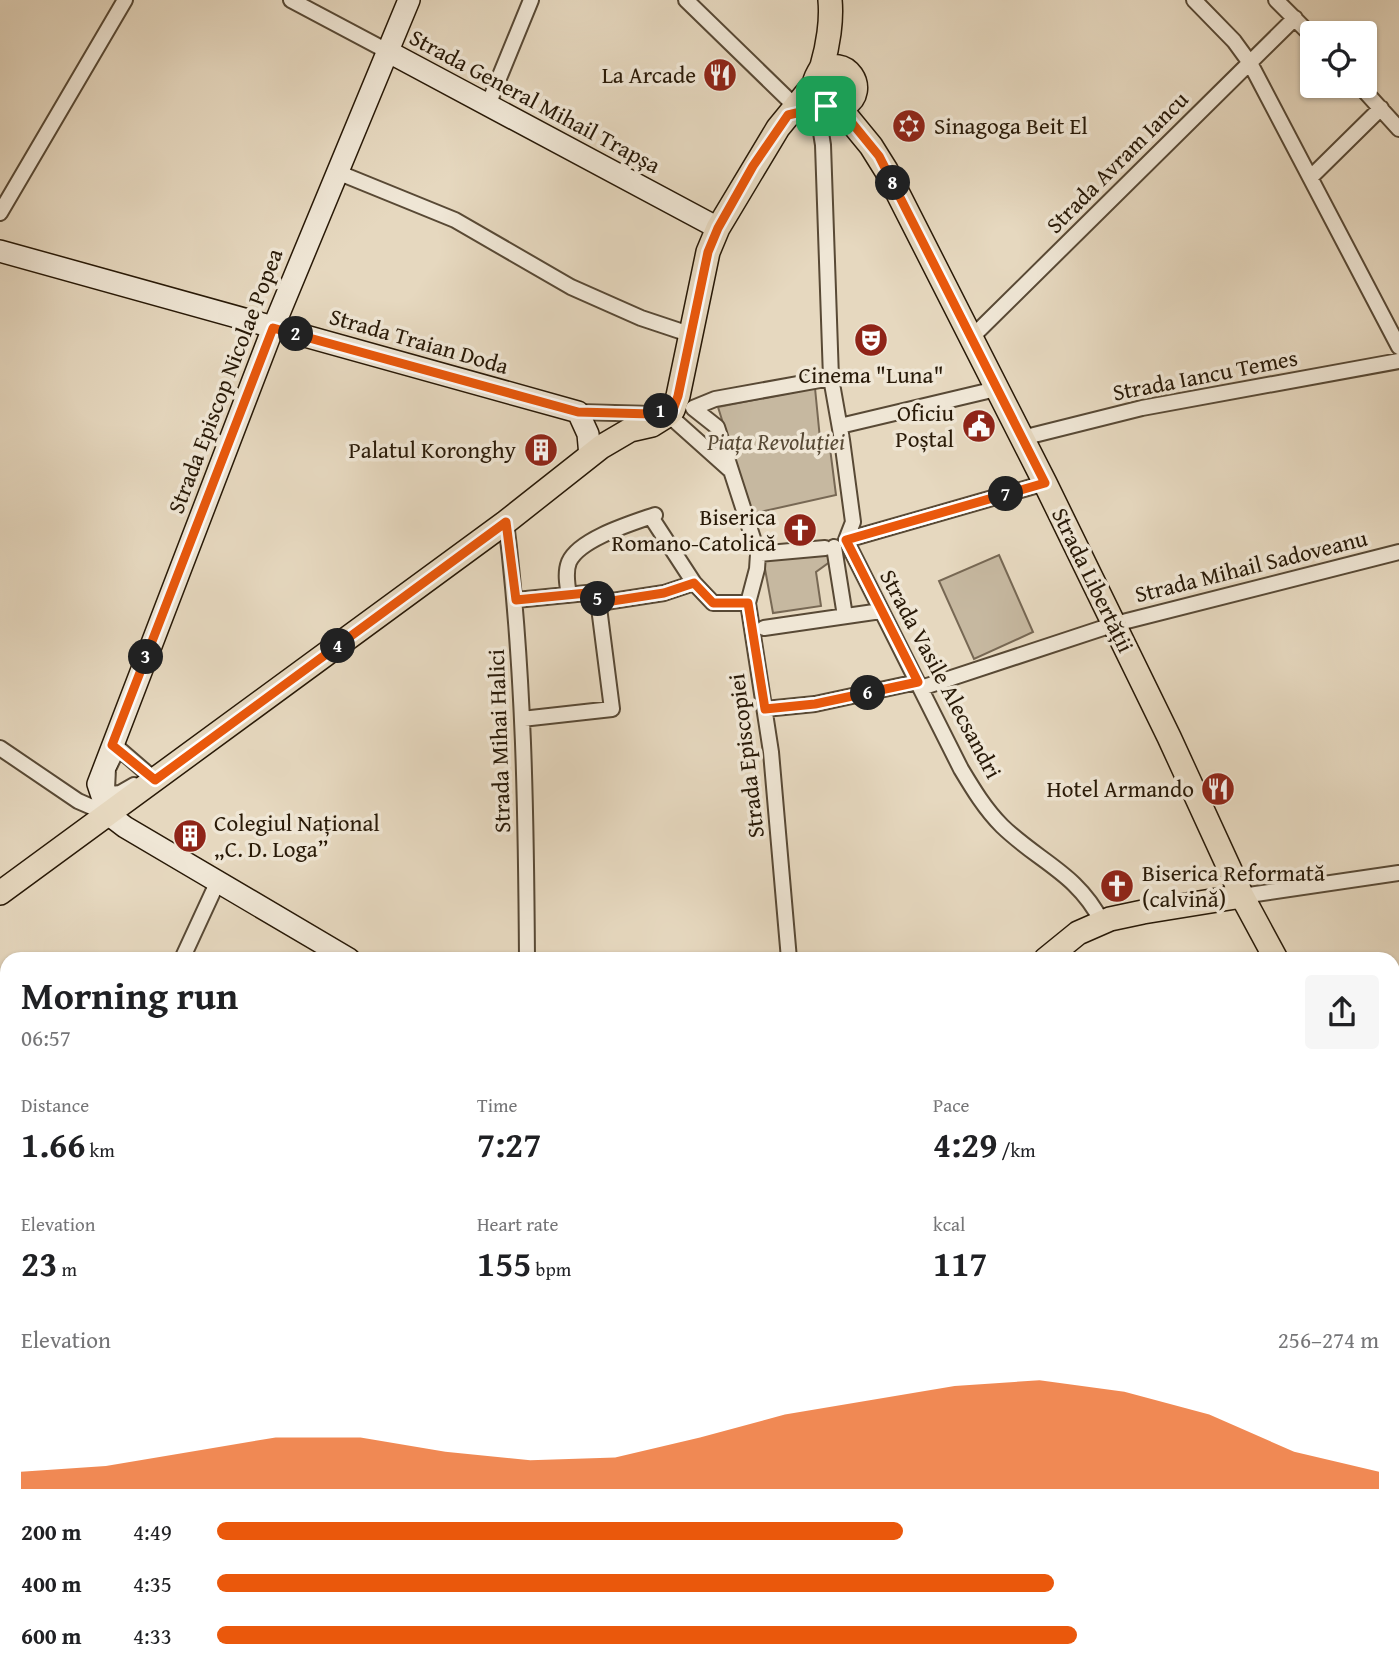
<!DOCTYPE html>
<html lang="en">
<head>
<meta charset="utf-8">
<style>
  body { margin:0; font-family:"Gentium Book Plus",serif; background:#f6f6f6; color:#202124; height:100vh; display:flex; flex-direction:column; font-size:26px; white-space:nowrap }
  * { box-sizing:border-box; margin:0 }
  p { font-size:23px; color:#757577 }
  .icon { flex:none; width:38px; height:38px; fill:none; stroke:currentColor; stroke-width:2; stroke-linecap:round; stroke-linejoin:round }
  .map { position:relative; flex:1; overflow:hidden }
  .details { position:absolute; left:0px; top:952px; width:1400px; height:726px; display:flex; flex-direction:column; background:#fff; border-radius:21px 21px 0 0; box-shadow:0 2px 5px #0004 }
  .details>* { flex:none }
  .fabs { position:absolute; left:1300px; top:21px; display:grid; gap:14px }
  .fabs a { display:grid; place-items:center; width:77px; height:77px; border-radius:7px; background:#fff; box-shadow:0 2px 5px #0004; font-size:35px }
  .pin { position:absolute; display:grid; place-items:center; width:60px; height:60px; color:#fff; margin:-30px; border-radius:14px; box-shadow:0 4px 10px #0006 }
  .km { position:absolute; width:35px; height:35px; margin:-18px; border-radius:50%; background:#222; color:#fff; font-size:19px; line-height:35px; text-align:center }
  .round { display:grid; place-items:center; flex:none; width:74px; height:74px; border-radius:7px; background:#f6f6f6 }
  .overview { display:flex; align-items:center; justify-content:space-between; height:119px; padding:0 21px }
  h1 { font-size:38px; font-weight:700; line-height:52px }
  .metrics { display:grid; grid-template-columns:repeat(3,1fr); gap:10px; height:119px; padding:7px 21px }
  .metrics div { display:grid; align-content:center }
  .metrics b { font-size:35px; font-weight:700 }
  .metrics small { font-size:19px; font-weight:400 }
  .metrics p { font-size:19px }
  .chart { height:196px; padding:14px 21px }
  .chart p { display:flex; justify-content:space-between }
  .chart svg { width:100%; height:126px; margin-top:7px; fill:#ea580c; opacity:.7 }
  ul { padding:0 21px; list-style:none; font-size:23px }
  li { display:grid; grid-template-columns:112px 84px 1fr; align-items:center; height:52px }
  li i { height:18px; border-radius:9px; background:#ea580c }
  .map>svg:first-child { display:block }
</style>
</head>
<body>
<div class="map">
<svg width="1399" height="1678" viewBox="0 0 1399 1678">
  <rect width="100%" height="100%" fill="#e6d8bf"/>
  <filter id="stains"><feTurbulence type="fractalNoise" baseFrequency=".00286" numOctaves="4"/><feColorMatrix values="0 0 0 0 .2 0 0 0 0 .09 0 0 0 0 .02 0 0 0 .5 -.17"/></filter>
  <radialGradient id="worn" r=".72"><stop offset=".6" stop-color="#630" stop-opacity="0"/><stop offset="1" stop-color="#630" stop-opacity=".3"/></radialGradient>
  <!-- green -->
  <path fill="#c6b8a0" stroke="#776854" stroke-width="2" d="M815 388 821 449 830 448 836 495 751 514 718 407Z
    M829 550 831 561 816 572 821 606 773 613 763 558Z
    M999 555 1033 632 974 659 939 581Z"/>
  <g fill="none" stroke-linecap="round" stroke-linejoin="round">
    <!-- street casing -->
    <g stroke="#584935" stroke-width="18">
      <path id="street" d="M291 0 387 51
        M686 0 795 106
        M1194 0 1234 41 1250 63 1399 347
        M1276 0 1312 36
        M1360 86 1399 129
        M488 105 531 0
        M817 108 823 145 831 378 842 440 853 522 846 540 961 769C973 789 985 809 1002 826 1039 862 1077 873 1102 922
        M337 172 455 220 571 287 641 318 692 335
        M1311 177 1381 108
        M0 213 125 0
        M971 338 1295 18
        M578 412 652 414 663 410 729 469
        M840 426 996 389
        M1022 438 1142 408 1399 361
        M651 517 694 583
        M506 522C524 667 526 813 527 959
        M846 540 1045 483
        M834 547 845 616
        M758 554 825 548
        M569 595C567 584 565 572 569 562 579 539 632 523 655 515
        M516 600 597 592 612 709 522 719
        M599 603 664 593 694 583 713 603H748
        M764 628 881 611
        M921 688 1115 624 1399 552
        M765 709 815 704 917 682
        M0 748 78 801 108 814
        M134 785 120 793 112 794 107 789 108 769 118 748 155 780
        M1242 896 1399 873
        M182 959 218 881
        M789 959 771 752 748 603 757 569 758 554 717 427 693 408 715 399 831 378
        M0 1081 7 1085
        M1393 1162 1399 1157
        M1393 1172 1399 1178
        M0 1350 7 1342
        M0 1408 7 1392
        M1393 1469 1399 1467
        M0 1518 7 1521
        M611 1671 636 1678
        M519 1678 521 1671
        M650 1678 652 1671"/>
    </g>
    <!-- secondary casing -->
    <g stroke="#281907" stroke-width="24">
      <path id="secondary" d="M387 51 718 228
        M0 251 578 412 588 434 590 456
        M349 959 125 827 108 814 98 784 273 328 409 0
        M330 1671 331 1678
        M897 1671 917 1678
        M299 1678 300 1671
        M817 1678 818 1671
        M1125 1678 1132 1671"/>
    </g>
    <!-- primary casing -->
    <g stroke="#281907" stroke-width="26">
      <path id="primary" d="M819 73C846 51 870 91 845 105 831 113 813 102 814 86 814 78 819 73 822 66 828 46 832 20 830 0
        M839 107 871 146 886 170 1045 483 1169 737 1242 896 1276 959
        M0 893 506 522 601 447 630 430 652 425 668 415 673 410 678 396 708 252 718 228 778 128 814 84
        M1046 959 1078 933 1110 919 1143 912 1242 896
        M1393 1656 1399 1663
        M1374 1671 1380 1678"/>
    </g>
    <!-- street -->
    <use href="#street" stroke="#efe6d5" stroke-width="14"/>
    <!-- secondary -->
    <use href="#secondary" stroke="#efe6d5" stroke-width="21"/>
    <!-- primary -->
    <use href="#primary" stroke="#e6d8bf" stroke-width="23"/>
  </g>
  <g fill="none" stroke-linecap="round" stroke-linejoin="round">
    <!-- route casing -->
    <g stroke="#fff" stroke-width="14">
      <path id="route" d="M826 106 839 107 879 156 1045 483 846 540 918 682 815 704 765 709 748 603H713L694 583 664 593 599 603 597 592 516 600 506 522 155 780 112 745 273 328 578 412 652 414 663 410 668 415 673 410 678 396 708 252 718 228 753 166 788 115Z"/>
    </g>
    <!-- route -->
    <use href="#route" stroke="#ea580c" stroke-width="9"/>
  </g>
  <!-- icons -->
  <defs>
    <g id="restaurant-disc" transform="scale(1.75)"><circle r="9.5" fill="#8f2418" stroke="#efe6d5"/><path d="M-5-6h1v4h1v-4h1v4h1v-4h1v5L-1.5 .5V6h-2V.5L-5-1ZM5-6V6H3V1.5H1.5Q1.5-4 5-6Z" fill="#fff"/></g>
    <g id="synagogue-disc" transform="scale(1.75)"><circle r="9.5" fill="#8f2418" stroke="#efe6d5"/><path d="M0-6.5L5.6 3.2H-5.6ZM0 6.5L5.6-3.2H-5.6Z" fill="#fff"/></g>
    <g id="theatre-disc" transform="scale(1.75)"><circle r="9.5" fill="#8f2418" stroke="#efe6d5"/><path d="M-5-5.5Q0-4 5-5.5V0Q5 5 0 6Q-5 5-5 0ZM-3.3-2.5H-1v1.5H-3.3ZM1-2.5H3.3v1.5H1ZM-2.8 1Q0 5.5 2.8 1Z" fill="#fff"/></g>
    <g id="civic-disc" transform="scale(1.75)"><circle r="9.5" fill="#8f2418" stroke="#efe6d5"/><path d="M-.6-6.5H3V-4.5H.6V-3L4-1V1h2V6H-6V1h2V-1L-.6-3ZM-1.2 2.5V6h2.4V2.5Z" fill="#fff"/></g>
    <g id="building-disc" transform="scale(1.75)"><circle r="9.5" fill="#8f2418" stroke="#efe6d5"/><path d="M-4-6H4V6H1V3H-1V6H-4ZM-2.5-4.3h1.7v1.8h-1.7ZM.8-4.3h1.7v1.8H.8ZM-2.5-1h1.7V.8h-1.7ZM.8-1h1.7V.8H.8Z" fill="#fff"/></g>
    <g id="church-disc" transform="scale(1.75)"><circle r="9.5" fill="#8f2418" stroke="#efe6d5"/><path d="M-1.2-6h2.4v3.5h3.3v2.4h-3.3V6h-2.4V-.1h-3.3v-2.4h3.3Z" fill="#fff"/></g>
  </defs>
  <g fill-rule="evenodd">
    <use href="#restaurant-disc" x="720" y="75"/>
    <use href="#synagogue-disc" x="909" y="126"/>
    <use href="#theatre-disc" x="871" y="340"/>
    <use href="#civic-disc" x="979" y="426"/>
    <use href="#building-disc" x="541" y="450"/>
    <use href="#church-disc" x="800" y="530"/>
    <use href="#restaurant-disc" x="1218" y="789"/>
    <use href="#building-disc" x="190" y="836"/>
    <use href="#church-disc" x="1117" y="886"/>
  </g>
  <g text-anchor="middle" stroke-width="7" stroke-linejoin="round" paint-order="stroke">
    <!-- poi labels -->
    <g font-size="23" fill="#281907" stroke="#efe6d5" text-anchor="end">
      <text x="696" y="83">La Arcade</text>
      <text x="934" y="134" text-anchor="start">Sinagoga Beit El</text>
      <text x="871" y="383" text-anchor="middle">Cinema "Luna"</text>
      <text x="954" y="421">Oficiu<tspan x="954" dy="26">Poștal</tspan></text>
      <text x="516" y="458">Palatul Koronghy</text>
      <text x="776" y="525">Biserica<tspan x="776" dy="26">Romano-Catolică</tspan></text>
      <text x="1194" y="797">Hotel Armando</text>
      <text x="214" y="831" text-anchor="start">Colegiul Național<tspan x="214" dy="26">„C. D. Loga”</tspan></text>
      <text x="1142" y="881" text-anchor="start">Biserica Reformată<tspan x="1142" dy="26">(calvină)</tspan></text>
    </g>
    <!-- street labels -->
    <g font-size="23" fill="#281907" stroke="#efe6d5">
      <text transform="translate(535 101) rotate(28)" y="8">Strada General Mihail Trapșa</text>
      <text transform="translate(1117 162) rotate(-45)" y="8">Strada Avram Iancu</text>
      <text transform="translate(419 341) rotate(16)" y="8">Strada Traian Doda</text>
      <text transform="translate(1205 375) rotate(-11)" y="8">Strada Iancu Temes</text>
      <text transform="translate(225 381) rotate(-69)" y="8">Strada Episcop Nicolae Popea</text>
      <text transform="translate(1251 566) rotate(-14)" y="8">Strada Mihail Sadoveanu</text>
      <text transform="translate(1093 580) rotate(64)" y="8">Strada Libertății</text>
      <text transform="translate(941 674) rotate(62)" y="8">Strada Vasile Alecsandri</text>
      <text transform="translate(499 741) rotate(-92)" y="8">Strada Mihai Halici</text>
      <text transform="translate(746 756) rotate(-97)" y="8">Strada Episcopiei</text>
    </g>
    <!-- park labels -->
    <g font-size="23" font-style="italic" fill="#574935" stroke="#efe6d5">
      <text x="776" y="450">Piața Revoluției</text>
    </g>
  </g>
  <rect width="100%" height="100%" filter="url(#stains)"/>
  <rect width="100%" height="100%" fill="url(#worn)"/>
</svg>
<div class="fabs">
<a><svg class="icon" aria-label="locate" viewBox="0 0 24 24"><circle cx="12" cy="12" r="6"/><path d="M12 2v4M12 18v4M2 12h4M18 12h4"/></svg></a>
</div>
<div class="pin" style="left:826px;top:106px;background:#1e9e55"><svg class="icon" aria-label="arrive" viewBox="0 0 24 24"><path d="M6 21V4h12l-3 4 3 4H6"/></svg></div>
<b class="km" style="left:661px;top:411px">1</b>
<b class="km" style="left:296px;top:334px">2</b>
<b class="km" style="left:146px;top:657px">3</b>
<b class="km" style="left:338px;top:646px">4</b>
<b class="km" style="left:598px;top:599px">5</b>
<b class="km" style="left:868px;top:693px">6</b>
<b class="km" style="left:1006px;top:494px">7</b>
<b class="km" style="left:893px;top:183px">8</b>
<section class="details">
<div class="overview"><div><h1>Morning run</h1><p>06:57</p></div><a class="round"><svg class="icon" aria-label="share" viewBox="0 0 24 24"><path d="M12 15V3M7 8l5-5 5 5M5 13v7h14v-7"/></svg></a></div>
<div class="metrics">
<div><p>Distance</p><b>1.66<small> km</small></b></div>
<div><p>Time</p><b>7:27</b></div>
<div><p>Pace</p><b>4:29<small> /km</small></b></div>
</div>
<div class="metrics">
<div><p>Elevation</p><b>23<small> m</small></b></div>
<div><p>Heart rate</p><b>155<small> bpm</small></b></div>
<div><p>kcal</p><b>117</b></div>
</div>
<div class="chart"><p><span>Elevation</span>256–274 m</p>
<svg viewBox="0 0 160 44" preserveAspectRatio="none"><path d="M0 44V38L10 36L20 31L30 26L40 26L50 31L60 34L70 33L80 26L90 18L100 13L110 8L120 6L130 10L140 18L150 31L160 38V44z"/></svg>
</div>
<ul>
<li><b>200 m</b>4:49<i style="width:59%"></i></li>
<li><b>400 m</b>4:35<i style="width:72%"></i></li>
<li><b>600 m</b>4:33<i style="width:74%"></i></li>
</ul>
</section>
</div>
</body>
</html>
